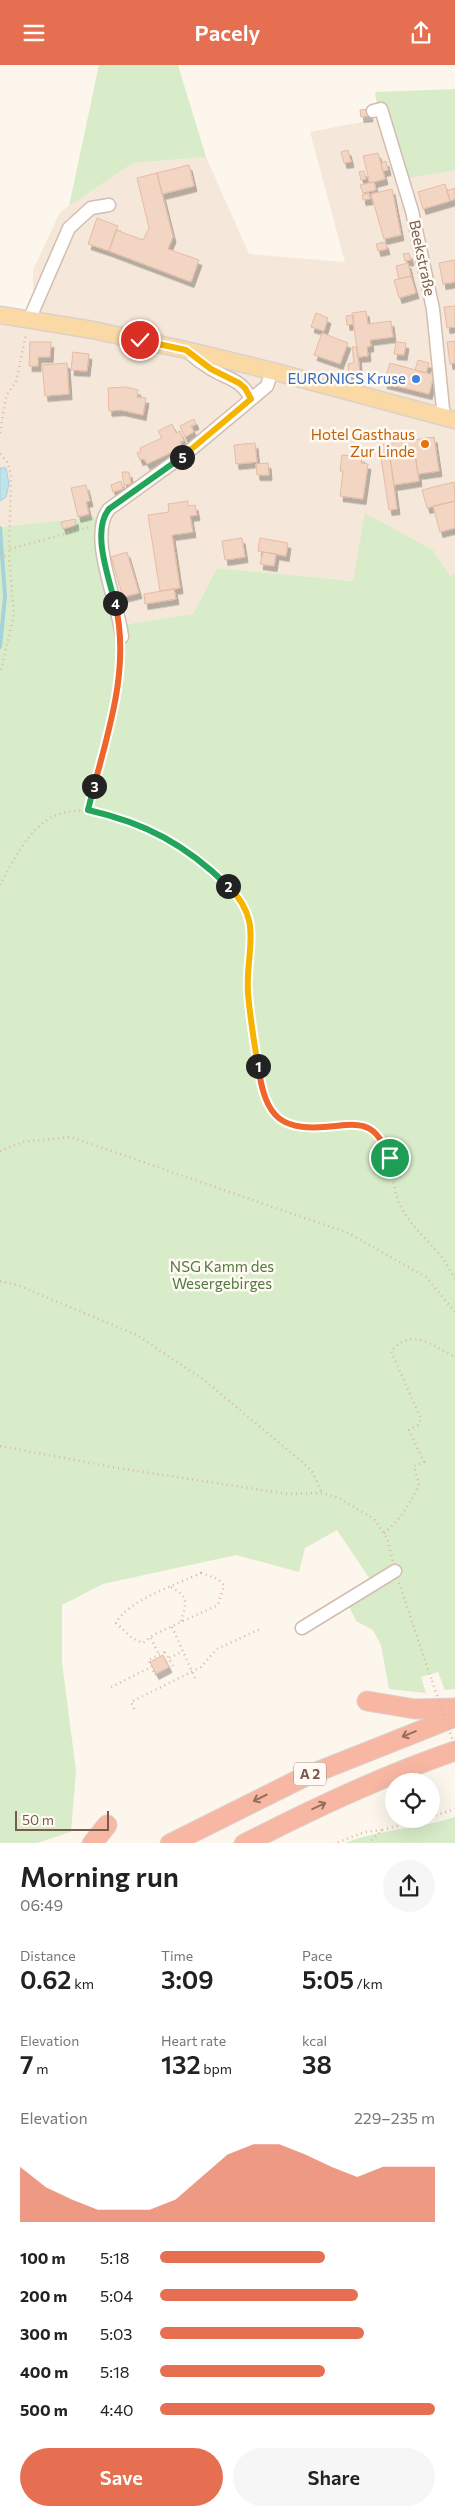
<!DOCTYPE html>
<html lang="en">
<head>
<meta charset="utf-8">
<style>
  body { margin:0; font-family:Commissioner,sans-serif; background:#f6f6f6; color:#222; height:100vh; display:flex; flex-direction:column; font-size:19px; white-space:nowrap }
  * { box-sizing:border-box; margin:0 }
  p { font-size:16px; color:#767676 }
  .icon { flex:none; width:28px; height:28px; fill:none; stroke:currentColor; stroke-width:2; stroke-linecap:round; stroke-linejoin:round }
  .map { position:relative; height:1778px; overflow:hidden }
  .panel { display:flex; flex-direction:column; background:#fff; flex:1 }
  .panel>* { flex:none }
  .controls { position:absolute; left:385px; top:1708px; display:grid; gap:10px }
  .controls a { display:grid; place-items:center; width:55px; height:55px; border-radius:50%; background:#fff; box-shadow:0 5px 20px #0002; font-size:25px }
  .scale { position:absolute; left:15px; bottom:12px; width:94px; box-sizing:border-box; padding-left:5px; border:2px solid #7a5c4d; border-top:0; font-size:14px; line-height:18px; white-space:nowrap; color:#7a5c4d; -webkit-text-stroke:4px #fffaf3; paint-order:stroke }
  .pin { position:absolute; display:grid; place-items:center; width:42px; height:42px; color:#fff; margin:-21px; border:2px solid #fff; border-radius:50%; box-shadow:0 1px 5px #0007 }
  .km { position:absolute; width:25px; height:25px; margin:-12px; border-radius:50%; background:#222; color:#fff; font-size:14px; line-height:25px; text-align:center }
  .round { display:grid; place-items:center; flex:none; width:52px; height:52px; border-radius:26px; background:#f6f6f6 }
  .head { display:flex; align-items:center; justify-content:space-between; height:85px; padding:0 20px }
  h1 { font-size:28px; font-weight:600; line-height:38px }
  .figures { display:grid; grid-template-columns:repeat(3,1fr); gap:8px; height:85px; padding:5px 20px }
  .figures div { display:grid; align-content:center }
  .figures b { font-size:25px; font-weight:600 }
  .figures small { font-size:14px; font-weight:400 }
  .figures p { font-size:14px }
  .chart { height:140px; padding:10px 20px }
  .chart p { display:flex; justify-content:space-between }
  .chart svg { width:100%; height:90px; margin-top:5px; fill:#e76f51; opacity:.7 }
  .action { display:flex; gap:10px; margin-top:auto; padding:10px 20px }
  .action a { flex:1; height:58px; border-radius:30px; background:#e76f51; color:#fff; font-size:20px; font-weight:600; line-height:58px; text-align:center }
  .action a+a { background:#f6f6f6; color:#222 }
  ul { padding:0 20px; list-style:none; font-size:16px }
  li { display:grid; grid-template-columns:80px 60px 1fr; align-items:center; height:38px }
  li i { height:12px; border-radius:6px; background:#e76f51 }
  header { display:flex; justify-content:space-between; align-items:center; height:65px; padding:0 20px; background:#e76f51; color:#fff; font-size:22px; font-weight:600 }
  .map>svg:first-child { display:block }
</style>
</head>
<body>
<header><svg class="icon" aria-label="menu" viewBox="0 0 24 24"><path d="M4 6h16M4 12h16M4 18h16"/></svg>Pacely<svg class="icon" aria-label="share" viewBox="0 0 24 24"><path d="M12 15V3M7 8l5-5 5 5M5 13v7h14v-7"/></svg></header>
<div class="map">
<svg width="455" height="1779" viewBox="0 0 455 1779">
  <defs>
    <filter id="shadow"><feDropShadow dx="3" dy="5.5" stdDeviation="0" flood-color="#0004"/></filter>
  </defs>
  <rect width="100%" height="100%" fill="#fdf6ec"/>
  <!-- residential -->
  <path fill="#f5e8da" d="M387 52 407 112 455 105V509L450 511 433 485 353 516 217 503 193 549 121 560 103 451 0 462V250L33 255V205L60 147 133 98 206 92 249 189 345 197 310 67Z"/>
  <!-- green -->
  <path fill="#d8ecc9" d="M99 0H178L206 92 133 98 69 141Z
    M455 24V105L407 113 379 54 375 27Z
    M365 448 433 485 450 511 455 509V1624L445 1625 438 1607 421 1612 426 1628 389 1624 381 1580 373 1565 356 1556 349 1541 376 1523 337 1465 305 1483 299 1507 236 1490 103 1519 62 1540V1597L76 1706 71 1767 34 1779 0 1778V462L103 451 121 560 193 549 217 503 353 516Z
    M455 1752V1778H345C380 1764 419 1764 455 1752Z"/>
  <!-- water -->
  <path fill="#bfe3e8" stroke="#a5d3da" d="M0 403H6L9 419 6 432 0 436Z"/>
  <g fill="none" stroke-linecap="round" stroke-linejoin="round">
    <!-- stream -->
    <path stroke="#a5d3da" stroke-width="4" d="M0 463 5 531 0 582"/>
  </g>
  <!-- building -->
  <path fill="#f3d5c3" stroke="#e6bba3" filter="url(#shadow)" d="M369 44 370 51 361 52 360 45Z
    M348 85 351 97 344 98 341 87Z
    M378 88 385 114 370 118 363 91Z
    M386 96 388 105 383 106 381 98Z
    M189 100 194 121 162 129 157 108Z
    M364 106 366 114 361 115 359 107Z
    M157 108 173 172 168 184 199 195 191 217 109 186 116 165 143 175 149 163 137 113Z
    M374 117 376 125 363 128 360 120Z
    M445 119 450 136 423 144 418 127Z
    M455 123V134L450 136 447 126Z
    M392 124 401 170 384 174 371 129Z
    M369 128 370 134 363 135 362 130Z
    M97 153 118 161 109 186 88 179Z
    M385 177 387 184 378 186 376 179Z
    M409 188 411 195 405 196 403 189Z
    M455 195V217L443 219 439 198Z
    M408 198 411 211 399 214 396 201Z
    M411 211 416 228 399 233 394 215Z
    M455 241V262L447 263 444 242Z
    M366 246 368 259 391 256 393 272 370 275 371 281 367 282 368 291 358 292 352 248Z
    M316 248 328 253 324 266 311 262Z
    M353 250 354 259 347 260 346 251Z
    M322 268 348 278 340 299 314 290Z
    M455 276V298L450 299 447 277Z
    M30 277H51L50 292H38V301H29Z
    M396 277 406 278 404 290 394 289Z
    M352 282H357L360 309 349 311 348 299 354 298Z
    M73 287 89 289 87 306 71 305Z
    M418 295 429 298 426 308 415 305Z
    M67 298 69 329 45 331 42 300Z
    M390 298 434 310 429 329 384 318Z
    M126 322 138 325 137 332 146 333 143 350 121 345 109 346 108 323Z
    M194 354 196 359 191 361 194 367 185 372 180 361Z
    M172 359 176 368 180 366 184 376 180 377 183 382 147 399 144 394 140 395 137 388 141 386 140 383 162 373 158 366Z
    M434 372 439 406 418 409 415 389 381 393 379 380Z
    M255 378 257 397 236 399 234 380Z
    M415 389 419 416 394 420 390 392Z
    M342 390 362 392 361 398 368 399 363 434 340 431 343 406H340Z
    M390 392 397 444 389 445 381 393Z
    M268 398 269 410H257L256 399Z
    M122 407H129L131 419 124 420Z
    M121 416 123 424 113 427 111 420Z
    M454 417 455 436 427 443 422 425Z
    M86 420 90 436 86 437 89 449 78 452 71 423Z
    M188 436V441L195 440 197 450 190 451 193 467 172 470 180 523 160 526 148 450 169 447 168 439Z
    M455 436V463L440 467 433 441Z
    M75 454 76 460 63 464 61 457Z
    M242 473 245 492 225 495 222 476Z
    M260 473 288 478 286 491 258 486Z
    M127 487 139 528 123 532 111 492Z
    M263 487 276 489 274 501 260 499Z
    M174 524 176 534 145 539 144 529Z
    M163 1590 169 1602 156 1609 150 1597Z"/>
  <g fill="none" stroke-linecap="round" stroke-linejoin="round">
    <!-- minor casing -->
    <g stroke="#d1beb0" stroke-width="15">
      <path id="minor" d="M373 46 381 44 412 146 433 244 444 354
        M29 255 69 163 91 143 109 140
        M188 287C195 293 203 299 211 304 229 315 240 313 251 334
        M122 572C119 539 87 471 109 444L188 387 267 321 272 306
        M302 1563 395 1506"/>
    </g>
    <!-- major casing -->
    <g stroke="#dad1cd" stroke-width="19">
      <path id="major" d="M0 250 93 265 186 285 272 306 455 355"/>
    </g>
    <!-- highway casing -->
    <g stroke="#dad1cd" stroke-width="21">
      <path id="highway" d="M367 1636 415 1644 455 1643
        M92 1779 107 1760
        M170 1779 304 1712 455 1652
        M244 1779C313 1744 382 1711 455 1686"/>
    </g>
    <!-- path -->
    <path stroke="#d9b8a5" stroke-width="2.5" stroke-dasharray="1 4" stroke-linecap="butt" d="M0 368 6 331 16 317 26 269
      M0 389 7 396 11 409 9 493 14 549 0 609
      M10 484 90 462
      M0 489 9 493
      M88 745 116 642 121 583
      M0 820C12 798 26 769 47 755 101 718 233 799 249 855 255 874 249 892 248 911 246 932 257 1026 268 1041 298 1083 337 1047 369 1064 393 1076 390 1110 397 1132 405 1156 424 1171 440 1190 446 1197 450 1206 455 1213
      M0 1086 23 1077 71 1072 348 1168 426 1212 455 1247
      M0 1216 17 1220 137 1270 204 1315 301 1396 312 1406 322 1428
      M0 1381 118 1403 288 1429 322 1428 339 1433 374 1454 387 1473 393 1496
      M384 1468C401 1454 409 1440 419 1420L414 1401 424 1397 409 1365 418 1360 421 1354 391 1286C414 1261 433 1282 455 1292
      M201 1508 218 1514 224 1520 218 1540 153 1570 143 1578 132 1573 116 1558C128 1535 178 1519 201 1508Z
      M399 1518 432 1616
      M171 1522C190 1533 186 1537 181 1557
      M172 1562 195 1613
      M151 1573 159 1590
      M165 1587 173 1601 155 1610 148 1595Z
      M165 1595 183 1586
      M111 1622 151 1602
      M134 1644 131 1637 201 1602 217 1584 260 1564
      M431 1752 455 1744
      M333 1779 365 1767 382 1765
      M368 1779 382 1765 424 1754"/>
    <!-- minor -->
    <use href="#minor" stroke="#fff" stroke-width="12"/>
    <!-- major -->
    <use href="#major" stroke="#fbd9a5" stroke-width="16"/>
    <!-- highway -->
    <use href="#highway" stroke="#f7b7a3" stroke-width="19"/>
    <!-- path-bridge -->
    <path stroke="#d9b8a5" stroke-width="2.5" stroke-dasharray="1 4" stroke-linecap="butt" d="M432 1616 455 1682"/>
  </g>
  <!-- one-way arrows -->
  <defs><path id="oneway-shaft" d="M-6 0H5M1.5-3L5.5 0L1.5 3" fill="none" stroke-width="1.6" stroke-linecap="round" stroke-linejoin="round" transform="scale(1.25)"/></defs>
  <g stroke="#936e5e">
    <use href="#oneway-shaft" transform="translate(409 1669) rotate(158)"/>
    <use href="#oneway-shaft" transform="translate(260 1733) rotate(154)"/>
    <use href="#oneway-shaft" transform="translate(319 1741) rotate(-25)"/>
  </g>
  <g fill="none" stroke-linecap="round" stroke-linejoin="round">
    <!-- split-1 casing -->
    <g stroke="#fff" stroke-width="10">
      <path id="split-1" d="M258 1001C266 1055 281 1067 336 1061 346 1060 361 1058 370 1064 380 1070 385 1083 390 1093"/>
    </g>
    <!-- split-2 casing -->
    <g stroke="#fff" stroke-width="10">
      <path id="split-2" d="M228 821C265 857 245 885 248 928 250 952 254 977 258 1001"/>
    </g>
    <!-- split-3 casing -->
    <g stroke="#fff" stroke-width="10">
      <path id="split-3" d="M94 721 88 745C146 758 186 780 228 821"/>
    </g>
    <!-- split-4 casing -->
    <g stroke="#fff" stroke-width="10">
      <path id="split-4" d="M94 721C110 662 130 599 115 538"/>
    </g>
    <!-- split-5 casing -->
    <g stroke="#fff" stroke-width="10">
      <path id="split-5" d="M115 538C109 513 91 466 109 444L182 392"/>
    </g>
    <!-- split-6 casing -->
    <g stroke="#fff" stroke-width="10">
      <path id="split-6" d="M140 275 186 285 211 304 239 318 245 323 251 334 182 392"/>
    </g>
    <!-- split-1 -->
    <use href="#split-1" stroke="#f0652b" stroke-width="6"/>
    <!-- split-2 -->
    <use href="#split-2" stroke="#f5b400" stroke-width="6"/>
    <!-- split-3 -->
    <use href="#split-3" stroke="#22a559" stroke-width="6"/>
    <!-- split-4 -->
    <use href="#split-4" stroke="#f0652b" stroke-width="6"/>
    <!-- split-5 -->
    <use href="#split-5" stroke="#22a559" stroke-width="6"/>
    <!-- split-6 -->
    <use href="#split-6" stroke="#f5b400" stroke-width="6"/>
  </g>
  <!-- markers -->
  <circle fill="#3f7fe0" stroke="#fffaf3" stroke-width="2" cx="416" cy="314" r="5"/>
  <circle fill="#e8710a" stroke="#fffaf3" stroke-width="2" cx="425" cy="379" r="5"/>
  <g text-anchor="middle" stroke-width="5" stroke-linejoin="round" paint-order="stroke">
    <!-- shield labels -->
    <rect fill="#fffaf3" stroke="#a28b7f" stroke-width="1" x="294" y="1697.5" width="32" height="23" rx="4"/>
    <g font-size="14" font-weight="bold" fill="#7a5c4d">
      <text x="310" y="1714">A 2</text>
    </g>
    <!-- street labels -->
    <g font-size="15" fill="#7a5c4d" stroke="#fffaf3">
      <text transform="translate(422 193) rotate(78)" y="5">Beekstraße</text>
    </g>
    <!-- shop labels -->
    <g font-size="15" fill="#366cbe" stroke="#fffaf3" text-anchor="end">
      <text x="406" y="319">EURONICS Kruse</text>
    </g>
    <!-- food labels -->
    <g font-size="15" fill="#c56008" stroke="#fffaf3" text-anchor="end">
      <text x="415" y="375">Hotel Gasthaus<tspan x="415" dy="17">Zur Linde</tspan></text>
    </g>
    <!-- park labels -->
    <g font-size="15" fill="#537a41" stroke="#fffaf3">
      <text x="222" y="1207">NSG Kamm des<tspan x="222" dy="17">Wesergebirges</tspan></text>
    </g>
  </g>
</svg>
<div class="controls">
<a><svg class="icon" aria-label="locate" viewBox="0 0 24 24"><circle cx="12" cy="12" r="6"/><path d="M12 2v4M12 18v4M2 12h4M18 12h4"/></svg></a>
</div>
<div class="scale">50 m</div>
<div class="pin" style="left:390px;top:1093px;background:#1e9e55"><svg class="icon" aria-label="arrive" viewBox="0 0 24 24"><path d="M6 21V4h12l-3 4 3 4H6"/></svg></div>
<div class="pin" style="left:140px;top:275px;background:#d93025"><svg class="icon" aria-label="check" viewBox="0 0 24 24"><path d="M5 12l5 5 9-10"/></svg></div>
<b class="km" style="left:258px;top:1001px">1</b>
<b class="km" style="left:228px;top:821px">2</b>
<b class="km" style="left:94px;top:721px">3</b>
<b class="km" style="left:115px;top:538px">4</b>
<b class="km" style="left:182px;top:392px">5</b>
</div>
<section class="panel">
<div class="head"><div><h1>Morning run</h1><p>06:49</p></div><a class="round"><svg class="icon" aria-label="share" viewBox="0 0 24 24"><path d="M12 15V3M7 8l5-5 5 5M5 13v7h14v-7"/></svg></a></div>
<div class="figures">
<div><p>Distance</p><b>0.62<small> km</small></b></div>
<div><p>Time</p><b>3:09</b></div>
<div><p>Pace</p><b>5:05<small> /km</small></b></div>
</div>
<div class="figures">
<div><p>Elevation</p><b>7<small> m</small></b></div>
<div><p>Heart rate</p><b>132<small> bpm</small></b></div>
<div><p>kcal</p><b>38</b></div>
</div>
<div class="chart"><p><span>Elevation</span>229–235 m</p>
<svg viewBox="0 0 160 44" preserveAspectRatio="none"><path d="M0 44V17L10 27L20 33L30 38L40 38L50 38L60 33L70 22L80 11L90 6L100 6L110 11L120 17L130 22L140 17L150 17L160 17V44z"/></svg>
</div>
<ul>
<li><b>100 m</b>5:18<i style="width:60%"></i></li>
<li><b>200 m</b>5:04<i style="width:72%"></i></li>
<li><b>300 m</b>5:03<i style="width:74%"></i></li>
<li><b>400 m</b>5:18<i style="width:60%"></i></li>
<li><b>500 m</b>4:40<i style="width:100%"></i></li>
</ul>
<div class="action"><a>Save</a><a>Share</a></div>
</section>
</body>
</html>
